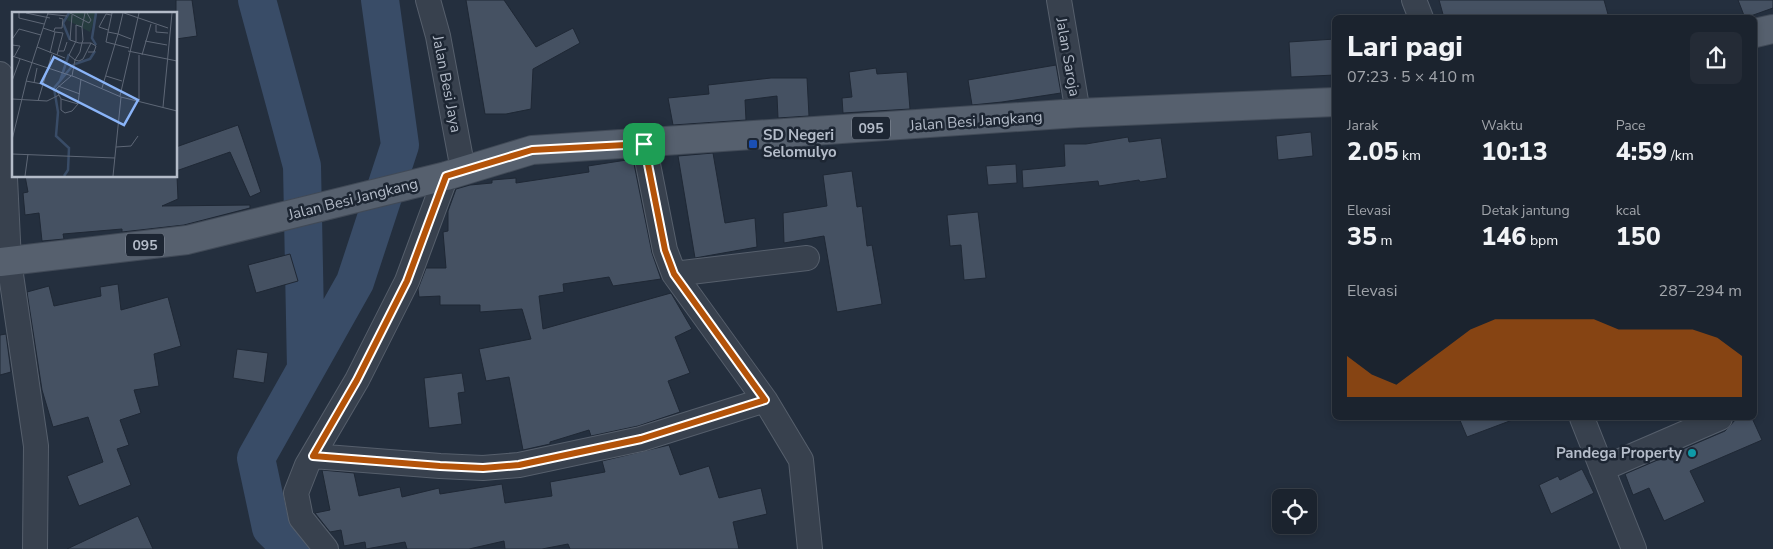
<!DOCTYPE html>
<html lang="id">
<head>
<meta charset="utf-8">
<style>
  body { margin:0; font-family:"Nunito Sans",sans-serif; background:#242b36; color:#f1f3f6; height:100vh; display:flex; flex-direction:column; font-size:19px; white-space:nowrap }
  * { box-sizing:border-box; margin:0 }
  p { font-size:16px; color:#a0a4aa }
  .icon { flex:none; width:28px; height:28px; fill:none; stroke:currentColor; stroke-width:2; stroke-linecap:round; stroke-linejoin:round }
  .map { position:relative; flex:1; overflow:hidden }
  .side { position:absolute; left:1332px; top:15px; width:425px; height:405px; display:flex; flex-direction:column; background:#1b232e; border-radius:8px; box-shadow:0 2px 8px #0003,0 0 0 1px #39404a }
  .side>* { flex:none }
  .buttons { position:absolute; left:1272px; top:489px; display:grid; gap:10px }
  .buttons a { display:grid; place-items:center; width:45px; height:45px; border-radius:8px; background:#1b232e; box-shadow:0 2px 8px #0003,0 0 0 1px #39404a; font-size:25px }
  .pin { position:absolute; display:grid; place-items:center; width:42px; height:42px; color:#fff; margin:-21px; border-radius:10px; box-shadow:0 2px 8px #0006 }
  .round { display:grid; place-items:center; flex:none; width:52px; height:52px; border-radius:8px; background:#242b36 }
  .headline { display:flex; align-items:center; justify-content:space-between; height:85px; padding:0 15px }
  h1 { font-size:28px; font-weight:800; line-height:38px }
  .stats { display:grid; grid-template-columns:repeat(3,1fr); gap:8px; height:85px; padding:5px 15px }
  .stats div { display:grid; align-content:center }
  .stats b { font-size:25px; font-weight:800 }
  .stats small { font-size:14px; font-weight:400 }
  .stats p { font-size:14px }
  .chart { height:140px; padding:10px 15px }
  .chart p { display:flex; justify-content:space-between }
  .chart svg { width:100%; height:90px; margin-top:5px; fill:#b45309; opacity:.7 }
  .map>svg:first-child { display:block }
</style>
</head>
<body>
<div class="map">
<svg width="1773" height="549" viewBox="0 0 1773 549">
  <rect width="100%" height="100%" fill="#242f3e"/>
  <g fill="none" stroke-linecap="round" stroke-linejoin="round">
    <!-- river -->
    <path stroke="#394c67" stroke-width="38" d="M257 0 302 166 306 369
      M292 549 271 528 256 458 355 282 400 145 380 0"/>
  </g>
  <!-- building -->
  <path fill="#455162" stroke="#1f2835" d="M176 0H192L197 36 176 39Z
    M466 0H504L536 47 573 28 580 43 533 69 531 109 506 114H485Z
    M1439 0H1604L1609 18H1444Z
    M1738 0H1773V8L1745 18Z
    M1335 39V75L1291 77 1289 42Z
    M1056 65 1061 93 1002 102 972 105 968 80Z
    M876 68 877 74 907 72 910 109 843 113 842 98 852 97 849 72Z
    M771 78H807L809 116 778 118 777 96 745 100 746 120 673 125 668 98 709 94 708 85Z
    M238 125 261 192 250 197 230 152 176 171V147Z
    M1311 132 1313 156 1278 160 1276 136Z
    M1128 137 1129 142 1161 138 1167 178 1140 182 1139 180 1099 186 1098 181 1023 188 1022 170 1065 166 1064 144H1086Z
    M713 153 725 223 755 218 757 247 695 258 678 156Z
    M633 159 652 253 661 279 613 286 609 277 563 284 564 292 539 296 543 329 671 293 692 329 675 337 690 373 668 381 680 412 638 426 591 436 589 430 550 442V444L523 450 509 377 486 381 479 349 531 339 522 309 480 312V305H440V296L419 297 418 289 426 268H446L443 232 448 231V211L456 189 470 185 492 183V180L516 178V183L589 172 588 166Z
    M1016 164 1017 183 988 185 986 166Z
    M852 171 857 207 862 206 867 246 872 245 882 304 837 312 824 236 784 243 783 213 827 206 823 175Z
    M25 176H177L178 199 162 206 250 205V208L184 225 122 232V229L63 234 64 239 42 241 39 213 25 215 23 193 28 192Z
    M978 212 986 278 964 280 961 245 950 246 947 215Z
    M290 254 298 281 256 293 248 265Z
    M118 284 121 310 168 297 181 346 154 354 159 386 134 390 141 413 120 420 129 445 117 449 131 485 79 506 67 476 103 462 88 417 53 427 42 390 27 292 49 286 54 306 101 296 100 287Z
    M6 334 11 372 0 375V335Z
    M237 349 268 353 264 383 233 378Z
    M462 373 465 392 458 393 462 424 429 428 424 378Z
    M1459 418H1515V419L1467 437Z
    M1737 418H1752L1762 440 1690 471 1705 502 1664 521 1649 488 1633 495 1625 474 1725 431Z
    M669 445 680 475 709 466 719 498 761 488 767 514 733 522 739 549H570L568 544 542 549H505L504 541 469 549H407L405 542 366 549 365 542 344 546 341 530 330 532 315 513 330 510 322 470 354 473 359 496 400 487 402 497 439 488 440 494 502 484 505 503 552 496 550 482 605 472 602 461Z
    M1582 469 1594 493 1551 514 1539 485 1558 476 1560 480Z
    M138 516 153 549H67L116 526Z"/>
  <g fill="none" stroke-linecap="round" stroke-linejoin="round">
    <!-- minor casing -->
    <g stroke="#565f6c" stroke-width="26">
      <path id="minor" d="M428 0 438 36 463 170
        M1059 0 1078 113
        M1414 0 1421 18
        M0 74 9 261 36 446 35 549
        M644 144 665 250 674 274 765 400 801 460 810 549
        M674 274 807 258
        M1582 418 1634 549
        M313 456 440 466 483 468 519 465 641 439 765 400
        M1602 469 1720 418
        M326 549 301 518 296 493 307 465 357 380 407 281 446 176"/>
    </g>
    <!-- primary casing -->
    <g stroke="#414a57" stroke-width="30">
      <path id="primary" d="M1755 33 1773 29
        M0 262 187 240 446 176 532 150 1078 113 1335 102"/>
    </g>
    <!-- minor -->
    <use href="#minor" stroke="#38414e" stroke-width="24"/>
    <!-- primary -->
    <use href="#primary" stroke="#56606e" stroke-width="28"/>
  </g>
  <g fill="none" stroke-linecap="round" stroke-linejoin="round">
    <!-- route casing -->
    <g stroke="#fff" stroke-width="10">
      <path id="route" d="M644 144 665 250 674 274 765 400 641 439 519 465 483 468 440 466 313 456 357 380 407 281 446 176 532 150Z"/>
    </g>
    <!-- route -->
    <use href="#route" stroke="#b45309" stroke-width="6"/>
  </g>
  <!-- markers -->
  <rect fill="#1a4fb4" stroke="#1d2633" stroke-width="2" x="748" y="139" width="10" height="10" rx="2.5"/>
  <circle fill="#0f9aa8" stroke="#1d2633" stroke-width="2" cx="1692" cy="453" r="5"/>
  <g text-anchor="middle" stroke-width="5" stroke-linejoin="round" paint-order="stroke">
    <!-- shield labels -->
    <g fill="#1d2633" stroke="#878f9c" stroke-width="1">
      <rect x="852" y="116.5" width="38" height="23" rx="4"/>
      <rect x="126" y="233.5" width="38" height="23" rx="4"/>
    </g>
    <g font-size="14" font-weight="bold" fill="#b4bcc9">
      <text x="871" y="133">095</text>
      <text x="145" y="250">095</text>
    </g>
    <!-- street labels -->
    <g font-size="15" fill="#b4bcc9" stroke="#1d2633">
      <text transform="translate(1068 57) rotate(80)" y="5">Jalan Saroja</text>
      <text transform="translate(447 84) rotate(79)" y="5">Jalan Besi Jaya</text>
      <text transform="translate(976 121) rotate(-4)" y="5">Jalan Besi Jangkang</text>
      <text transform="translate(353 199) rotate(-14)" y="5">Jalan Besi Jangkang</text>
    </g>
    <!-- poi labels -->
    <g font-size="15" font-weight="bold" fill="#b4bcc9" stroke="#1d2633" text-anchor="start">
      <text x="763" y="140">SD Negeri<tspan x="763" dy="17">Selomulyo</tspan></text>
      <text x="1682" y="458" text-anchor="end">Pandega Property</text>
    </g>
  </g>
  <!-- overview -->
  <g transform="translate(12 12)">
    <rect width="165" height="165" fill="#242f3e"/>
    <path d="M56 1H85L78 20 55 8Z" fill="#263c3f"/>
    <path fill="none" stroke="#394c67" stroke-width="2.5" d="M57 1 51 11 58 28M84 33 80 26 84 1M63 52 78 47 83 39M48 69 57 42M52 164 56 158 57 136 44 124 46 100 42 76 62 52"/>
    <path fill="none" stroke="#5e6776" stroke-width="1" d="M7 1V6L32 12M14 1 38 6M58 1 77 11 79 8 75 1M111 1 106 22 119 27M112 1 156 16M36 2 55 4M60 3 58 28 67 31H79L71 47 67 49 63 48 68 40 69 35 70 31 71 28 70 15M144 13V20L156 21M31 16 43 20 38 41M96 18 87 15 94 2 99 3M42 19 43 16H50L51 7 47 6M43 20 51 21 45 43M96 20 94 30 117 36M1 26 7 17 29 23M133 29 155 33M0 33 8 34 2 45M25 35 53 46M46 39H52L55 30M116 39 165 49M76 40H82L84 34 79 31M130 43 139 12M0 44 63 65 109 85 165 99M59 64 44 77 49 87V98L53 101 60 99 66 92 69 67M60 64 63 48 57 43 64 29V13L70 15 73 1M94 64 110 69M0 69 8 47M14 69 30 72M22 71 25 56M46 74 68 82M90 76 106 22 96 20 100 1M108 84 127 1M0 87 35 89 47 83M49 87 66 92M26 89 40 42M127 89V43M151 95 160 1M0 128 15 66 36 1M104 135 119 134 126 124M0 142 103 146M13 164 16 142M101 164 109 85"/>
    <path fill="#8ab4f8" fill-opacity="0.15" stroke="#8ab4f8" stroke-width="2.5" d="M42 45 126 88 112 113 29 71Z"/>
    <rect width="165" height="165" fill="none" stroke="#b4bcc9" stroke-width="2.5"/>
  </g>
</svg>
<div class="buttons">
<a><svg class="icon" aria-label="locate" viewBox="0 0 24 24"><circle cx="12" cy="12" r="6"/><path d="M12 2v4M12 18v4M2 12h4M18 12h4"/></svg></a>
</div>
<div class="pin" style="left:644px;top:144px;background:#1e9e55"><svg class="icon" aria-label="arrive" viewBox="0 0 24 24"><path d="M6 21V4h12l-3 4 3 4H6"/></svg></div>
<section class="side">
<div class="headline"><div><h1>Lari pagi</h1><p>07:23 · 5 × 410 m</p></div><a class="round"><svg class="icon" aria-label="share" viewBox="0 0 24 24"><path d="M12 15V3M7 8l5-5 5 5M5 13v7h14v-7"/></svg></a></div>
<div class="stats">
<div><p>Jarak</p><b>2.05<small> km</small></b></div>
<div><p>Waktu</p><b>10:13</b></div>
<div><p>Pace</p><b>4:59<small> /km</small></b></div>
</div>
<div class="stats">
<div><p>Elevasi</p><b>35<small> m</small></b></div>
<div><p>Detak jantung</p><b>146<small> bpm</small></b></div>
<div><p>kcal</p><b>150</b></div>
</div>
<div class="chart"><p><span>Elevasi</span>287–294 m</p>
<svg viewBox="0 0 160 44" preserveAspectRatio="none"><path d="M0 44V24L10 33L20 38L30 29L40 20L50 11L60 6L70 6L80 6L90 6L100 6L110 11L120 11L130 11L140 11L150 15L160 24V44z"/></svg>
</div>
</section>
</div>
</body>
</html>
